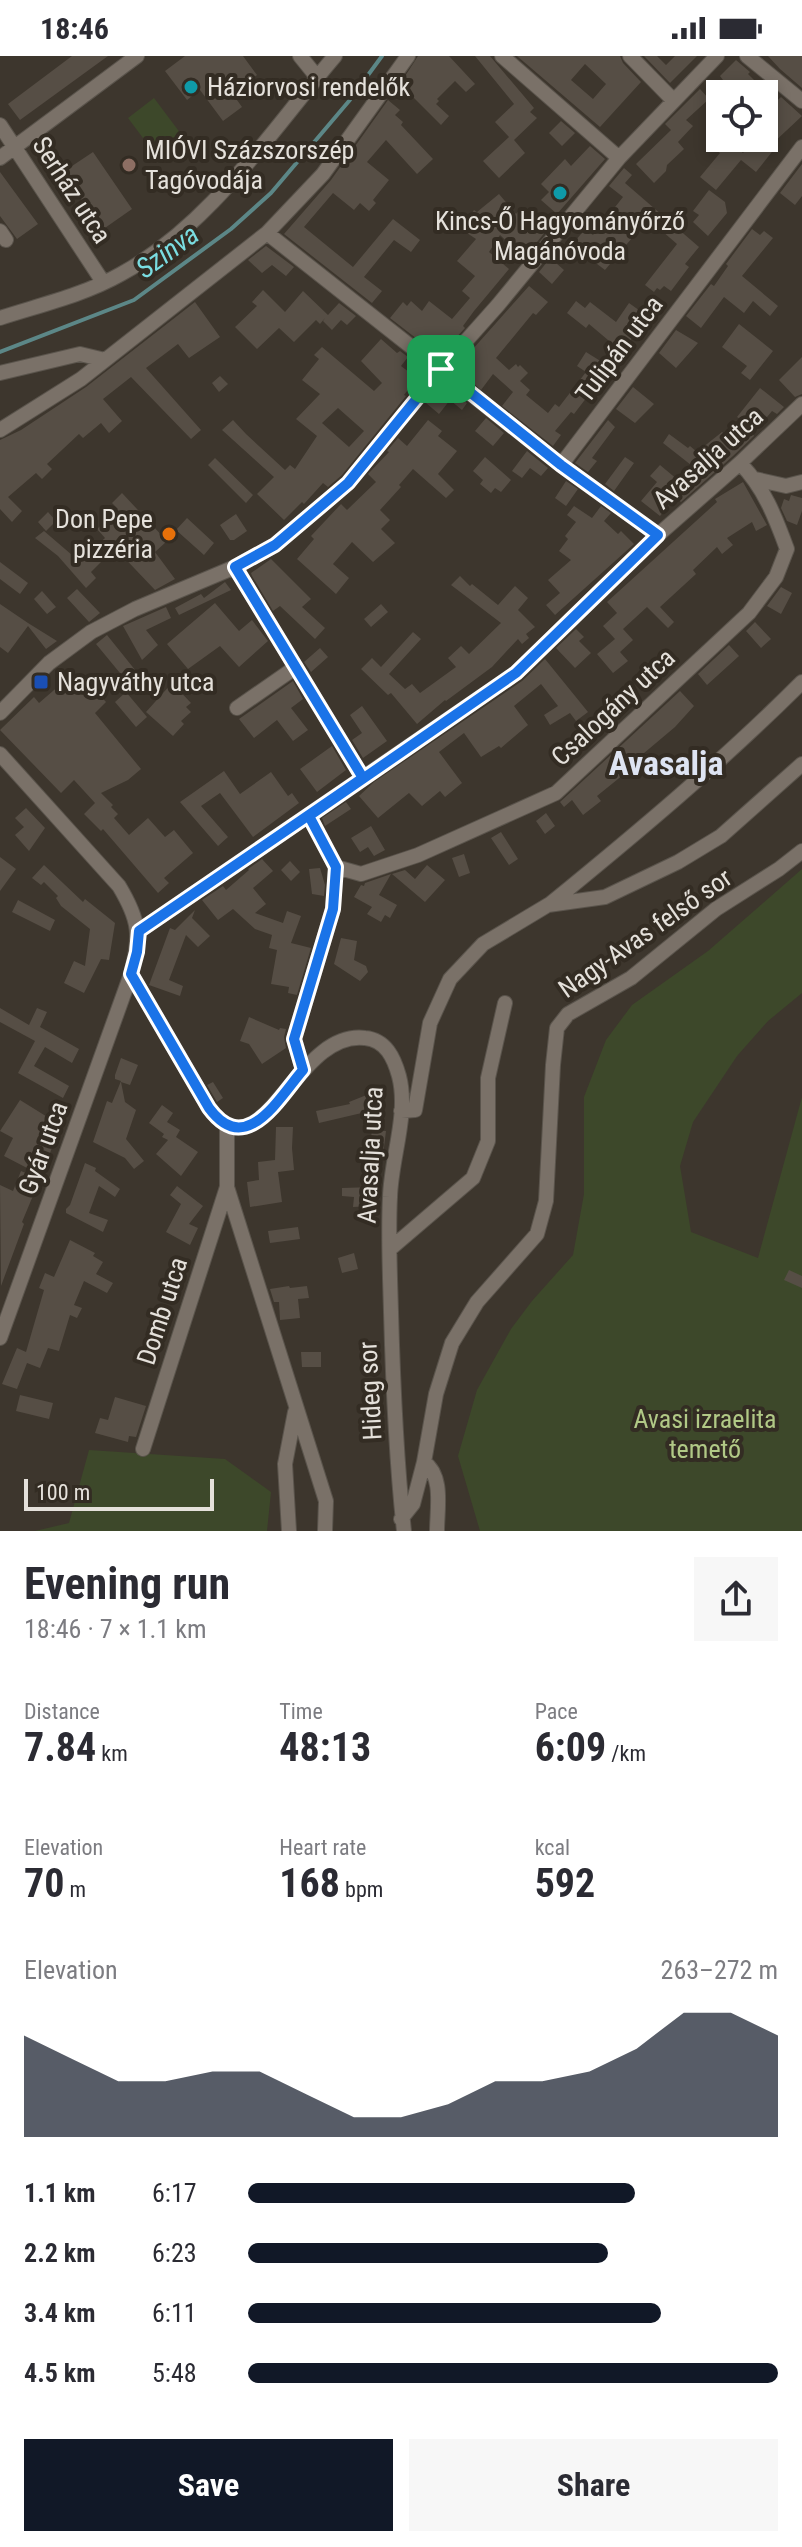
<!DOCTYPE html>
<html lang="en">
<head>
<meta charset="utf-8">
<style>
  body { margin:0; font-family:"Roboto Condensed",sans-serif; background:#f7f7f7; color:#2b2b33; height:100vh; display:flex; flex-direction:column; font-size:30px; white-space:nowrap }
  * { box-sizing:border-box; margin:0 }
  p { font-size:26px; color:#7c7c81 }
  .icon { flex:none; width:44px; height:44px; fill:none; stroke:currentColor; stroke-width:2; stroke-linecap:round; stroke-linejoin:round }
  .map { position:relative; height:1475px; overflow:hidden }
  .drawer { display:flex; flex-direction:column; background:#fff; flex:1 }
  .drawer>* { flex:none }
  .tools { position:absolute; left:706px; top:24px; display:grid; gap:16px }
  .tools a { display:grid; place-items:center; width:72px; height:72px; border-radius:0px; background:#fff; box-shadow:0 4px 12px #0003; font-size:40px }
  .scale { position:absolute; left:24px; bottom:20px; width:190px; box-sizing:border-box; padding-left:8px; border:4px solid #e5e1db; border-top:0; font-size:22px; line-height:28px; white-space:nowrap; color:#e5e1db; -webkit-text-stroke:6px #332c23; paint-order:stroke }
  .pin { position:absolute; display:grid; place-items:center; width:68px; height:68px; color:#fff; margin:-34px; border-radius:16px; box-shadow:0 4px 12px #0006 }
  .round { display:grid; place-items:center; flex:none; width:84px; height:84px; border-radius:0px; background:#f7f7f7 }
  .head { display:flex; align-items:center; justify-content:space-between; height:136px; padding:0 24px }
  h1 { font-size:44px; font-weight:700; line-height:60px }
  .metrics { display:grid; grid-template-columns:repeat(3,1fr); gap:12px; height:136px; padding:8px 24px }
  .metrics div { display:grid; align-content:center }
  .metrics b { font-size:40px; font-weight:700 }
  .metrics small { font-size:22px; font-weight:400 }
  .metrics p { font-size:22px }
  .chart { height:224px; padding:16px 24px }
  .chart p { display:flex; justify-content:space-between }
  .chart svg { width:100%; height:144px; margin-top:8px; fill:#111827; opacity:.7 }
  .action { display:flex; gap:16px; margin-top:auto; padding:16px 24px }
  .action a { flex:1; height:92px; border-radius:0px; background:#111827; color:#fff; font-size:32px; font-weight:700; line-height:92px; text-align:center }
  .action a+a { background:#f7f7f7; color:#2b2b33 }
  ul { padding:0 24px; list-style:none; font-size:26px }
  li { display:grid; grid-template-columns:128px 96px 1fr; align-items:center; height:60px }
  li i { height:20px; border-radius:10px; background:#111827 }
  .status { display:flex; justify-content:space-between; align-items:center; height:56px; padding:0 40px; background:#fff; direction:ltr }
  .status svg { height:22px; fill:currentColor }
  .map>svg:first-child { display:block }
</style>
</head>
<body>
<div class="status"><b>18:46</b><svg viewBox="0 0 49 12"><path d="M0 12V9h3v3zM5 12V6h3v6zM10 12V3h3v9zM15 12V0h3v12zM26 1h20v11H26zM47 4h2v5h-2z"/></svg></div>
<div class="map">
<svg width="802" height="1475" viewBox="0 0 802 1475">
  <rect width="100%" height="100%" fill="#3d362d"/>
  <!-- green -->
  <path fill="#3d482a" d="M154 42 187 86 161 106 128 62Z
    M802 813V937L768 965 737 1000 693 1066 680 1110 691 1176 758 1202 802 1041V1475H480L458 1400 477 1334 511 1273 532 1245 573 1199 584 1138V1041L606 984 632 949 708 895Z
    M89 1394 225 1403 271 1436 267 1475H35L69 1467Z"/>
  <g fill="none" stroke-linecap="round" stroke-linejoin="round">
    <!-- stream -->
    <path stroke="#5c8787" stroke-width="4" d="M0 296 134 244 231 173 271 137 349 45 382 0"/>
  </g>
  <!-- building -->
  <path fill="#564e45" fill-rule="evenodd" d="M72 0H108L20 64 8 48Z
    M185 0H243L257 19 232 37 242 51 223 65 200 34 187 44 165 15Z
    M418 0H449L475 28 466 36 455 25 437 43 439 45 436 48 449 60 441 69 400 28Z
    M475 0H490L534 52 530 56 537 62 514 84 525 97 499 122 483 105 509 81 495 66 514 48Z
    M517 0H620L623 7 641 26 600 71ZM585 8 606 28 593 43 571 24Z
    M644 0H657L666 9 675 0H697L670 27Z
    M768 0H802V32L780 13Z
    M736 4 750 16 748 18 756 26 744 38 736 32 732 36 720 20Z
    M700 33 709 43 686 64 693 70 678 86 684 93 667 109 666 115 654 127 636 108 671 74 665 68Z
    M781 41 802 60 771 89 775 92 756 116 741 104 716 134 700 121 720 97 713 92 722 82H726L743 97 756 82H764V57Z
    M388 44 400 54 395 59 403 66 401 69 433 103 417 118 386 84 367 106 389 124 373 144 376 147 369 155 360 147 354 154 333 137 304 171 353 211 393 163 420 184 411 196 394 184 364 221 382 235 372 247 284 178 331 124Z
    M561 65 575 77 562 90 549 77Z
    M590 90 605 103 557 158 541 144 549 136 541 128 565 103 571 110Z
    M93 96 132 153 102 174 63 116Z
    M802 108V140L795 149 780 137Z
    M624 112 632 119 625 127 699 191 685 208 689 211 671 235 664 230 660 234 657 232 654 236 645 229 677 188 648 163 605 214 572 189 585 173 593 179 623 141 609 130Z
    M0 116 38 168 17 183 0 160Z
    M709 134 725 146 727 157 708 180 693 166 699 159 693 155Z
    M499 138 516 158 521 152 546 175 528 197 526 196 522 200 500 179 489 196 509 213 474 255 463 270 465 272 439 300 390 262 403 246 407 250 411 245 422 255 429 245 452 263 470 242 462 235 475 220 457 205 476 183 461 173 474 154 477 156Z
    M752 173 760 179 764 175 773 182 742 220 778 250 770 260 753 245 744 257 724 241 701 272 686 260 711 228 714 230 728 210 726 208Z
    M562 187 568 192 556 207 564 214 552 228 539 216Z
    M266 190 294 211 286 220 272 209 262 217 248 204Z
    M529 230 548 246 536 259 533 257 496 302 509 314 516 308 518 311 520 309 528 317 520 325 530 334 526 339 548 357 555 348 559 351 586 316 577 310 586 296 610 311 574 358 571 356 555 375 561 379 553 390 502 350 513 336 493 318 481 334 456 312Z
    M263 234 285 256 303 235 328 259 339 247 356 260 347 269 341 264 332 274 323 265 325 262 320 268 316 264 294 286 279 272 257 293 235 271 257 250 252 246Z
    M576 245 585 252 590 246 616 266 629 247 650 262 637 280 635 279 621 295 589 268 586 272 567 257Z
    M195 246 220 281 189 302 178 288 146 312 201 374 191 383 131 321 103 343 122 365 109 377 101 367 83 382 79 378 47 408 52 413 42 423 36 417 8 441 22 455 12 466 0 453V384L21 374 86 331Z
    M739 268 773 295 750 324 741 317 747 310 722 291Z
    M676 274 698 287 676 312 659 297Z
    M381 283 397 297 400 295 408 301 401 310 417 322 404 339 406 340 342 419 328 431 323 427 304 448 302 446 284 464 257 438 274 421 222 374 233 364 246 378 285 414 290 409 295 413 317 380 296 363 320 338 302 324 319 303 314 299 322 291 374 335 382 327 361 305ZM338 352 364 375 349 391 322 367Z
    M802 301V338L795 341 779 324Z
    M220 320 228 328 219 336 212 327Z
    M442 328 467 347 462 354 450 344 439 358 426 347Z
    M633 331 654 348 635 367 616 353Z
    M760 332 784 351 777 358 772 355 753 378 754 380 733 400 681 446 675 441 660 460 641 445 657 426 650 420 660 409 678 424 691 409 663 387 669 378 688 392 690 390 697 396 722 376 726 379 743 365 737 361Z
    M486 362 504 377 493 390 475 375Z
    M428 364 442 375 438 380 457 395 438 418 454 434 446 442 413 413 399 429 401 431 380 454 390 464 381 473 395 487 373 506 352 486 333 508 349 522 336 538 297 503 314 483 311 480 341 448 347 454 376 426 368 418 389 396 387 395 398 382 407 390Z
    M608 364 615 371 592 402 597 405 588 416 575 407Z
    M527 395 548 412 541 420 530 412 522 422 512 415Z
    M485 401 511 424 501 436 495 432 491 437 480 428 483 424 473 415Z
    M625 401 634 407 614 435 605 428Z
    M215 402 253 439 246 447 208 409Z
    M566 425 578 433 566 450 555 442Z
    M743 426 767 469 756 475 752 466 727 482 733 489 722 498 717 491 693 514 696 518 660 551 674 566 668 572 647 551 623 573 633 584 620 596 628 605 613 617 597 598 615 583 603 570 617 557 607 546 717 446 715 443Z
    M122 437 167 485 155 496 175 523 155 534 115 492 91 516 96 522 86 532 58 500 35 482 44 475 79 505 105 482 97 473 118 453 112 447Z
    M791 439 802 442V455L797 469 787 465 781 452 784 443 789 445Z
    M574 450 592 462 601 450 611 457 604 465 618 478 621 475 634 488 555 559 546 549 560 537 548 524 571 504 559 495 568 483 565 480 576 466 567 459Z
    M48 456 56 465 46 475 38 466Z
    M236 458 247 475 234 484H230L220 469Z
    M187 462 214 487 204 499 176 474Z
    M271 503 311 543 302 551 325 572 315 583 280 550 273 555 252 520 251 517Z
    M0 506 28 527 20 538 0 523Z
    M460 520 470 530 472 528 498 549 515 530 528 542 518 554 535 571 526 578 529 582 522 588 518 583 492 611 446 645 445 644 417 668 391 637 388 639 361 613 372 602 381 611 413 576 421 583 389 618 405 633 412 628 420 637 456 611 448 602 461 590 469 598 501 567 451 529Z
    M225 526 231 534 179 559 175 552 201 538 204 542Z
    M781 531 792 537 781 558 767 550Z
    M77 533 100 557 89 566 67 542Z
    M42 535 56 551 47 558 34 543Z
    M215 547 239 575 252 564 268 585 239 611 220 590 188 613 167 588Z
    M0 548 28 567 57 585 46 593 28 570 8 597 0 591Z
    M381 548 388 556 371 571 364 563Z
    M166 551 171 562 146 574 158 589 142 604 123 570Z
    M755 566 771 583 761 592 746 575Z
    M576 573 584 581 579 585 591 597 575 612 556 592Z
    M107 579 144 625 134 634 96 588Z
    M729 589 739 600 707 629 698 618Z
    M320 592 328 601 311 616 304 606Z
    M545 603 588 656 576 665 570 657 550 669 544 659 558 650 541 628 514 650 528 669 501 692 499 690 481 701 464 677 439 696 462 727 445 741 440 735 422 750 409 737 378 762 359 740 374 726 522 625Z
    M80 618 106 646 95 657 141 713 128 724 101 737 113 749 111 751 118 758 114 762 129 779 148 762 165 781 174 774 193 797 164 822 169 827 158 837 103 773 101 775 84 758 95 747 74 724 61 737 0 674 34 641 39 647 68 622 71 626Z
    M293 625 303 643 291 652 308 674 293 685 277 664 254 682 239 663Z
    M172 627 191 647 186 651 191 656 181 665 184 668 173 680 146 656Z
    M680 635 694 650 675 671 637 703 639 706 597 740 601 745 583 759 572 744 564 751 560 746Z
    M126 636 147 661 136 671 115 646Z
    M362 650 387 685 363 702 352 684 362 677 350 659Z
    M332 690 346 714 317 736 300 713Z
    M224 715 240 738 271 716 288 740 292 737 299 747 253 781 220 737 201 750 228 781 218 790 180 746Z
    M346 746 351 753 325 770 322 762Z
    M26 752 45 772 29 795 15 779 24 771 15 762Z
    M546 757 555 770 545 778 536 765Z
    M371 770 385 794 374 800 368 791 360 796 351 782Z
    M501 776 518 803 509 809 491 782Z
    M464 798 470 817 459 821 452 802Z
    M0 801 16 813 0 835Z
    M262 803 273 815 253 832 266 848 255 857 283 867 287 855 301 860 291 887 311 892 297 939 288 937 289 931 271 928 277 894 269 892 272 879 255 873 233 853 218 864 202 844 223 830 226 834 249 814 248 813Z
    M290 805 300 816 291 825 281 814Z
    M44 809 83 846 85 843 115 867 109 904 101 903 84 937 64 927 74 905 85 910 90 873 61 850 56 842 58 840 44 826 41 829 32 822Z
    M427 809 445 824 425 846 392 818 405 814 415 823Z
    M320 812 325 829 324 840 312 838 309 813Z
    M391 818 379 839 397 849 390 862 385 859 381 866 367 858 372 851 354 841 361 829 364 830 365 827Z
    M18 844 55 864 50 875 12 856Z
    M195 854 192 862 210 880 198 891 186 879 169 924 183 930 180 940 149 929 170 872 175 874Z
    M341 882 357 885 354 904 366 910 368 916 360 925 334 908Z
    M0 952 29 969 37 952 47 956 40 971 79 993 72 1007 45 991 34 1010 69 1030 63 1042 18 1017 35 985 0 966Z
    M249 961 279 974 280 972 286 973 284 981 286 992 262 1008 249 988 240 985Z
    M121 1002 138 1009 130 1029 121 1026 125 1046 136 1054 126 1083 144 1105 134 1113 125 1102 93 1086 107 1045 112 1047 121 1025 115 1023V1019Z
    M213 1026 223 1042 217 1046 207 1029Z
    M369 1038 373 1049 364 1052 366 1056 319 1067 316 1055 350 1048 349 1046Z
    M20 1044 57 1067 49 1081 55 1083 49 1100 35 1095 27 1112 4 1100 13 1082 0 1075Z
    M162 1049 173 1057 167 1066 180 1074 176 1081 198 1096 181 1120 156 1098 168 1084 162 1081 164 1078 149 1067Z
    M276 1071H293L292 1092 294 1114 278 1116 282 1146 250 1151 247 1126 259 1124 258 1106 275 1104Z
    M372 1074 386 1075 382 1107 368 1106Z
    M85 1107 96 1112 95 1115 120 1133 115 1141 99 1130 89 1157 108 1164 103 1176 66 1157V1153L70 1149Z
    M21 1115 40 1123 22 1166 24 1168 1 1230 0 1129 13 1135Z
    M177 1130 203 1150 189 1168 198 1172 190 1189 166 1176 181 1148 170 1139Z
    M374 1131 375 1141H371V1150L353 1151 354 1141 342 1140V1132Z
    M298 1171 300 1183 270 1187 268 1175Z
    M70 1184 95 1197 93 1200 103 1206 96 1218 113 1227 107 1237 84 1225 74 1249 82 1252 77 1262 70 1259 59 1295 48 1292 40 1312 27 1307 17 1333 2 1328 17 1292 26 1296 44 1234 39 1232 45 1217 54 1221Z
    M354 1197 358 1213 342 1217 338 1202Z
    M789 1214 802 1220V1232L784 1224Z
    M289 1230 290 1232 307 1230 309 1242 298 1243 300 1262 280 1264 279 1246H274L270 1233Z
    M301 1296H321V1311H302Z
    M20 1339 53 1347 49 1363 16 1355Z
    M115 1341 146 1350 136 1381 129 1380 128 1386 95 1377 100 1362 108 1364Z"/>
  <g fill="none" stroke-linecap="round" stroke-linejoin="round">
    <!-- minor casing -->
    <g stroke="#5a544c" stroke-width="16">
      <path id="minor" d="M300 0 317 21
        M502 0 619 102
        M630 0 673 44
        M747 0 802 45
        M0 69 103 226
        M0 102 137 0
        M0 175 6 184
        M267 177 561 409 658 479
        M0 262C40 249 84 239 121 218 211 169 270 76 335 0
        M0 317 80 298 105 304
        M0 374 81 323 267 177 323 118 408 0
        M561 409 802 91
        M755 423 786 430 802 426
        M235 511 363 722
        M237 652 296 611
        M0 657 49 607 91 576 135 553 235 511 275 489 348 427 441 313 498 249 619 102 717 0
        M0 698 119 830C140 865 141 880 131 918L0 1282
        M336 811 361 818 418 799 556 737 749 557 776 521 787 493C775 460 764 432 740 407
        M550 848C637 777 723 705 802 626
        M139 875 516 617 658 479 740 407 802 348
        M131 918 209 1052C263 1124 295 973 365 982 386 984 394 1002 399 1020 409 1058 391 1102 390 1141 388 1179 390 1218 391 1256 393 1329 396 1402 404 1475
        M303 1014 294 983 333 853 336 811 309 760
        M401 1055 415 1054 430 967 450 923 483 888 548 849 605 841 678 806 721 780 802 708
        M227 1070V1131L326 1445 325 1475
        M390 1193 473 1122 488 1085V1022L505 947
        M143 1393 227 1131
        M424 1406C444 1420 437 1453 437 1475
        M401 1463 413 1448 424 1406 436 1338 452 1287 477 1246 537 1178 546 1145 553 1009 557 972 568 958 631 922 716 853 779 813 802 795
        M289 1475 285 1408 295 1356"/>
    </g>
    <!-- minor -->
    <use href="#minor" stroke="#7a7168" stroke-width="14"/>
  </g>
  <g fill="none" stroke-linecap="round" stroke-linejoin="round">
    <!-- route casing -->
    <g stroke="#fff" stroke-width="16">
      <path id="route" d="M441 313 348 427 275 489 235 511 363 722 139 875 137 896 131 918 209 1052C246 1102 278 1043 303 1014L294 983 333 853 336 811 309 760 516 617 658 479 561 409 441 313"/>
    </g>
    <!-- route -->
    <use href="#route" stroke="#1a73e8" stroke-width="10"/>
  </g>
  <!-- markers -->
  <g fill="#0f9aa8" stroke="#332c23" stroke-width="3">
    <circle cx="191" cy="31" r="8"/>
    <circle cx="560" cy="137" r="8"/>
  </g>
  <circle fill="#8d6e63" stroke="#332c23" stroke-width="3" cx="129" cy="109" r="8"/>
  <circle fill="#e8710a" stroke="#332c23" stroke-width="3" cx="169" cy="478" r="8"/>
  <rect fill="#1a4fb4" stroke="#332c23" stroke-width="3" x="33" y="618" width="16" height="16" rx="4"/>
  <g text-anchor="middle" stroke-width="8" stroke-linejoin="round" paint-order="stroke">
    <!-- poi labels -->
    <g font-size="26" fill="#e5e1db" stroke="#332c23" text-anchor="start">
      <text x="207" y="40">Háziorvosi rendelők</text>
      <text x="145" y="103">MIÓVI Százszorszép<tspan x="145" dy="30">Tagóvodája</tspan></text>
      <text x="560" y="174" text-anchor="middle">Kincs-Ő Hagyományőrző<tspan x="560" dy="30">Magánóvoda</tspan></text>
      <text x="153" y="472" text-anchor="end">Don Pepe<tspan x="153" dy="30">pizzéria</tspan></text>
      <text x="57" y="635">Nagyváthy utca</text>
    </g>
    <!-- street labels -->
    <g font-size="26" fill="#e5e1db" stroke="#332c23">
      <text transform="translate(72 134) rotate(57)" y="9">Serház utca</text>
      <text transform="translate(619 293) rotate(-53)" y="9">Tulipán utca</text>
      <text transform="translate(708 402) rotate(-42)" y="9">Avasalja utca</text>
      <text transform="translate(613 651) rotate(-43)" y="9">Csalogány utca</text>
      <text transform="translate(645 877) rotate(-35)" y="9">Nagy-Avas felső sor</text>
      <text transform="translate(43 1092) rotate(-70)" y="9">Gyár utca</text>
      <text transform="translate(370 1099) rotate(-87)" y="9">Avasalja utca</text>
      <text transform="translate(162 1255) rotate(-72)" y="9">Domb utca</text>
      <text transform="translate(370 1335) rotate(-93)" y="9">Hideg sor</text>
    </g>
    <!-- park labels -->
    <g font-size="26" fill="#b1c986" stroke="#332c23">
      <text x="705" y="1372">Avasi izraelita<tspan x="705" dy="30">temető</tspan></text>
    </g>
    <!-- water labels -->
    <g font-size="28" font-style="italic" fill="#7adde1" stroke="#332c23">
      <text transform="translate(167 195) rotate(-36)" y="10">Szinva</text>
    </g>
    <!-- district labels -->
    <g font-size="34" font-weight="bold" fill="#dee4f2" stroke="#332c23">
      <text x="666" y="719">Avasalja</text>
    </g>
  </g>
</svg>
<div class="tools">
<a><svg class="icon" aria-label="locate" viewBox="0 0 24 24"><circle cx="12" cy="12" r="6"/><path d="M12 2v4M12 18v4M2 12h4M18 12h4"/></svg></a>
</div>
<div class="scale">100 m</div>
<div class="pin" style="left:441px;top:313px;background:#1e9e55"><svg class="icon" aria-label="arrive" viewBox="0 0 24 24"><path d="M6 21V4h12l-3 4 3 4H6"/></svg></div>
</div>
<section class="drawer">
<div class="head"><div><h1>Evening run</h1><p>18:46 · 7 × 1.1 km</p></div><a class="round"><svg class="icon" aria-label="share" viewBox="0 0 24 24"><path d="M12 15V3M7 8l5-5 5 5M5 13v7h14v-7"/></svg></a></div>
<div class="metrics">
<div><p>Distance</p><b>7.84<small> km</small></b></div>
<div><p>Time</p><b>48:13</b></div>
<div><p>Pace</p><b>6:09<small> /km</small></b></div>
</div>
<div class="metrics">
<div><p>Elevation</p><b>70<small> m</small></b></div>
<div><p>Heart rate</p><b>168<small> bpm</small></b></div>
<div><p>kcal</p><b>592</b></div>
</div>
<div class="chart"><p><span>Elevation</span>263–272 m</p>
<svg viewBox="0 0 160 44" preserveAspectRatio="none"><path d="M0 44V13L10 20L20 27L30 27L40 24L50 24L60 31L70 38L80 38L90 34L100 27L110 27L120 24L130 17L140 6L150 6L160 13V44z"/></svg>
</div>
<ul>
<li><b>1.1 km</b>6:17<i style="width:73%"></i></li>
<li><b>2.2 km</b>6:23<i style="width:68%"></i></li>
<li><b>3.4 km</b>6:11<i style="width:78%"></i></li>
<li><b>4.5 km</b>5:48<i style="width:100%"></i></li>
</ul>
<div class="action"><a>Save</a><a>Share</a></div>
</section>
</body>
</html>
